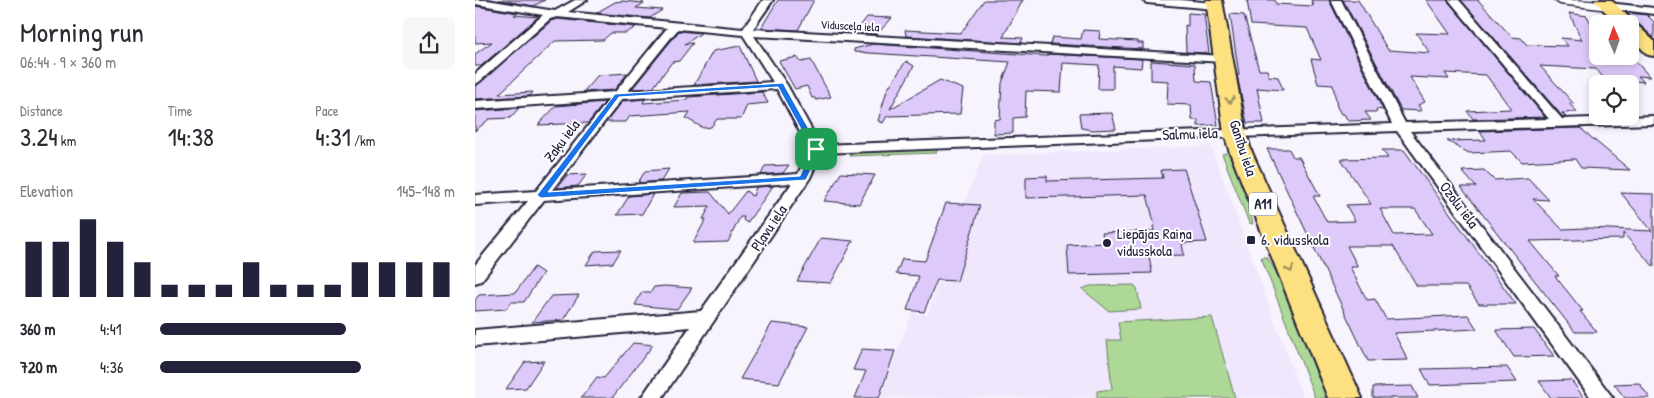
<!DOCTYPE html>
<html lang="en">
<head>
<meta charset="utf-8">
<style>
  body { margin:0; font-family:"Patrick Hand",sans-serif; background:#f7f7f7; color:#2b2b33; height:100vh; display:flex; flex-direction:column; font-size:19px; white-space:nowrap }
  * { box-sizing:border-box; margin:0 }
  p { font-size:16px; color:#7c7c81 }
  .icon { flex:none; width:28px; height:28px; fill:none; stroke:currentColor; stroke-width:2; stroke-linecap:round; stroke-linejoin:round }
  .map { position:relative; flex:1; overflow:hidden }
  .panel { display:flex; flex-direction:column; background:#fff; width:475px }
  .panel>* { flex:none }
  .needle { width:32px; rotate:358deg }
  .tools { position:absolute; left:1114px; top:15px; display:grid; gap:10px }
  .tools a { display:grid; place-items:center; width:50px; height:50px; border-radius:8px; background:#fff; box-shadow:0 2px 8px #0003; font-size:25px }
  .pin { position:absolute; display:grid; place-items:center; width:42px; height:42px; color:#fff; margin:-21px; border-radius:10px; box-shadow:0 2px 8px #0006 }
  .round { display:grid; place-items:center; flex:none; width:52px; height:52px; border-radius:8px; background:#f7f7f7 }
  .headline { display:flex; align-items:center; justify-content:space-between; height:85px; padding:0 20px }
  h1 { font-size:28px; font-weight:600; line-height:38px }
  .metrics { display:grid; grid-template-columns:repeat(3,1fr); gap:8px; height:85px; padding:5px 20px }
  .metrics div { display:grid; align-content:center }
  .metrics b { font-size:25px; font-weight:600 }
  .metrics small { font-size:14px; font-weight:400 }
  .metrics p { font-size:14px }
  .chart { height:140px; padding:10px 20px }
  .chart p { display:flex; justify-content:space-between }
  .chart svg { width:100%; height:90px; margin-top:5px; stroke:#22223b; stroke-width:6 }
  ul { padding:0 20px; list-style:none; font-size:16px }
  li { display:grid; grid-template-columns:80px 60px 1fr; align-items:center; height:38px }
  li i { height:12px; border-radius:6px; background:#22223b }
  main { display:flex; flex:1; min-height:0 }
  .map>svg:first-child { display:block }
</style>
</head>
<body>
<main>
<section class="panel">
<div class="headline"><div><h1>Morning run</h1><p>06:44 · 9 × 360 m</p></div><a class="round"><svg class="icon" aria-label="share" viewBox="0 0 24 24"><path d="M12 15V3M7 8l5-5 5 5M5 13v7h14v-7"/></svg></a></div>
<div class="metrics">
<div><p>Distance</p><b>3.24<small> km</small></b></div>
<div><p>Time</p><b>14:38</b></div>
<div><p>Pace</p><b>4:31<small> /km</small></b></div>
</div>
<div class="chart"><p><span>Elevation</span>145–148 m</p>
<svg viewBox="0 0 160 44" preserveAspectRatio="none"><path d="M5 44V17M15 44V17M25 44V6M35 44V17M45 44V27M55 44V38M65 44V38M75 44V38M85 44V27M95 44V38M105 44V38M115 44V38M125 44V27M135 44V27M145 44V27M155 44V27"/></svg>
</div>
<ul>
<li><b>360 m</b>4:41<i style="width:63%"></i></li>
<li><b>720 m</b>4:36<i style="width:68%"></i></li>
</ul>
</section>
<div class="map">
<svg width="1179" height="398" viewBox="0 0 1179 398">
  <rect width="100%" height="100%" fill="#f8f4fe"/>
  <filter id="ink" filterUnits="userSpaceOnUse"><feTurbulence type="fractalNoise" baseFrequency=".02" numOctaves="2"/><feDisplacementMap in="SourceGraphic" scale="10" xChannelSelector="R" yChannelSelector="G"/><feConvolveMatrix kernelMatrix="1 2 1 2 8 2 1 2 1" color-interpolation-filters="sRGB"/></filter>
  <g filter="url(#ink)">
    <!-- built -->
    <path fill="#f0e7fd" d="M736 146 828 398H404L437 313 453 314 464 280 482 281 504 205 489 204 508 155Z"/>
    <!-- green -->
    <path fill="#aed895" stroke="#687d68" d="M462 149 461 153 374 156V153Z
      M757 152 767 178 778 224 774 223 747 154Z
      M786 257H792L816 296 857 398H840Z
      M659 285 662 288 666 309 634 311 607 289 615 286Z
      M737 317 760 398H622V391L637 389 632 340H646L643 322Z"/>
    <!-- building -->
    <path fill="#ddc9fa" stroke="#22223b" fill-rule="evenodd" d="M24 0H70L58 6Z
      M303 0H339L323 30 286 28Z
      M509 0H548L528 37 548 38 546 43 431 36 430 30 486 33Z
      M772 0H800L801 4 838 6 836 0H854L908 110 901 109 902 112H890L896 120 873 121 869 114H866L862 107 858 85 843 84 836 59 846 60 832 28 776 25Z
      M868 0H883L913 50 955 53 941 33 975 34 951 0H972L1070 117 998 119 992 111 1036 109 1011 75 970 73 974 79 935 77 950 102 943 105 947 111 926 110Z
      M986 0H1003L1037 37 1046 38 1052 45 1093 46 1086 38 1107 40 1094 13 1112 16 1122 34V56H1156L1175 77 1163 76 1169 82 1129 78 1121 69 1065 66 1099 104 1094 103 1102 112 1087 113 1091 117H1088Z
      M147 1 169 3 161 8 187 10 175 18 121 13 140 2Z
      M0 6 43 13 39 15 63 17 6 66H0V54L17 42 0 43Z
      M713 13 729 14 734 53 711 52 710 25 713 26Z
      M1152 13 1172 15 1179 22V38Z
      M755 14 769 15 784 70H792L794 76 803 77 808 90 782 88 789 123H772L762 75H764Z
      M392 17 417 18 402 34 380 33Z
      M82 19 161 27 151 33H136L128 40 80 41 24 94 58 92 55 96 0 99V87L76 21Z
      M608 30 625 31 624 39 663 41V43H668V49L575 44 577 37 606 39Z
      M204 31 226 33 210 44 218 43 204 61 197 62 178 88 157 89Z
      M398 44 572 56V54L667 59 666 68 638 66V89H623L624 65 588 63 586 92 551 91 550 117 538 118V133L519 134V120L525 119 527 83 535 62 379 52V49Z
      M265 46 281 81 219 85 238 51Z
      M322 57 326 62 336 60 356 97 341 100 340 98H337L332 86 320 89 304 61Z
      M431 61 439 66 415 109 465 80 488 89 485 114 412 116 408 123 403 121 412 90Z
      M676 61 720 64 721 81 736 82 743 125 723 126V120H717L716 105 692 104 693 81 676 80Z
      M153 73 139 90 108 92 123 75Z
      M287 92 293 103 272 105 266 119H242L236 127 228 128 211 118 215 112 155 116 151 122H131L148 101 170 99 168 103 211 100 213 97Z
      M130 102 113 123 63 125 81 106Z
      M44 108 35 118 14 119 0 131V111Z
      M637 113 641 129 617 130 606 128 604 114Z
      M1105 128 1155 170 1106 168 1100 159 1047 162 1036 151 994 153 972 141 1011 140 1005 131Z
      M792 149H814L818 157H824L845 196H838L852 222 880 221 871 205 896 204 866 159 913 158 907 150H929L1041 304H1004L991 286H942L918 246H872L883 267H875L892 300 900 299 911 319 993 315 1002 329 919 333 933 360 893 361ZM905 209H940L957 234 919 235Z
      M314 165 308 173 286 175 290 166Z
      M194 169 186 181 163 183 170 171Z
      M709 169 732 242 707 243 709 255 674 256 677 273 594 275 592 245 629 243 627 233 679 231 678 226H680L672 195 551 198V177L572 176V181L688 178 686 170Z
      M1009 170 1019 180 1053 178 1074 200 1058 199 1087 229 1113 228 1177 231 1146 193 1179 194V267L1148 233V239L1055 241 1084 276H1080L1108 311H1105L1122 332H1100L986 187H1001L987 171Z
      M366 173 400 175 384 204 349 201Z
      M112 174 103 186 82 188 92 175Z
      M298 186 272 223 268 220 269 217H265L253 242 218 243 231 219H228L235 206 199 207 207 193 235 192 253 214 271 191 275 194V195L278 196 281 187Z
      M178 194 167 214 142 215 154 196Z
      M471 203 505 205 482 281 462 280 449 312 432 310 444 276 421 274 427 259 450 261Z
      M346 238 378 241 356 283 322 281Z
      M146 250 138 263 111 265 120 251Z
      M59 267 68 273 49 302H36L31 309 0 311V300L4 295 40 293Z
      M190 286 217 288 202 309 160 305 167 292H176L179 287Z
      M104 295 88 320 57 322 76 296Z
      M297 323 333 327 304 383 265 379Z
      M1059 329 1079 356 1039 357 1021 330Z
      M158 343 178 345 137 398H106L122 377 129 378Z
      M387 349 420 351 404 398H380L391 371 378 370Z
      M69 361 51 388 31 389 50 362Z
      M1032 367 1042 382 955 385 946 369Z
      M1096 380 1109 398H1076L1064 381Z
      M1164 383 1175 398H1150L1139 384Z
      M937 386 943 398H898V387Z"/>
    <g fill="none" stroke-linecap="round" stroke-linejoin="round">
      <!-- minor casing -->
      <g stroke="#22223b" stroke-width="4">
        <path id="minor" d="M0 0H12L80 11 100 0H112L93 12 268 29 288 0H298L278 29 749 56 755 59 749 62 279 36 312 85 345 145 917 124 856 0H866L930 123 1074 119 974 0H984L1087 119 1179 116V124L935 131 1138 398H1116L922 131 346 153 335 178 187 398H166L215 327 0 346V330L226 311 317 183 69 200 6 281 0 283V265L53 201 0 205V195L61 191 134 100 0 109V101L140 92 192 28 82 17 75 19 4 82 0 84V74L68 15 0 4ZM203 29 268 35 298 82 153 91ZM302 89 334 149 323 174 77 190 147 99Z
          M667 0H705L740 3 745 6 740 9 672 3Z
          M1133 3 1179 8V14L1130 8 1128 6Z"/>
      </g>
      <!-- tertiary casing -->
      <g stroke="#22223b" stroke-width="3">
        <path id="tertiary" d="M1079 0C1093 0 1130 0 1139 6L1133 10 1085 4Z"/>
      </g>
      <!-- trunk casing -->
      <g stroke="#22223b" stroke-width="4">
        <path id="trunk" d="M731 0H747L771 133 776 150 887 398H853L754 150 749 133Z
          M1119 0H1136L1179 41V56L1173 55 1155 37V24H1142Z"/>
      </g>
      <!-- minor -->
      <use href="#minor" fill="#fff" fill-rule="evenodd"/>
      <!-- tertiary -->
      <use href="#tertiary" fill="#fff" fill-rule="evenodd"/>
      <!-- trunk -->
      <use href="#trunk" fill="#fde080" fill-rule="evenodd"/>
    </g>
    <!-- one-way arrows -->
    <defs><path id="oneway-chevron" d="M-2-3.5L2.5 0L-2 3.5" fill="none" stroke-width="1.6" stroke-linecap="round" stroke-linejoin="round" transform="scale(1.25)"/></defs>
    <g stroke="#9a8a61">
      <use href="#oneway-chevron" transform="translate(755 100) rotate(82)"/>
      <use href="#oneway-chevron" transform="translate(815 269) rotate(67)"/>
    </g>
  </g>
  <!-- route -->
  <path fill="#1a73e8" stroke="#fff" fill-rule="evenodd" d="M308 83 345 149 331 180 66 198 62 195 140 94ZM303 87 337 149 325 176 73 192 144 97Z"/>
  <!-- markers -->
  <g fill="#22223b" stroke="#fff" stroke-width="2">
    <rect x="771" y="235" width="10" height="10" rx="2.5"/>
    <circle cx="632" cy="243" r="5"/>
  </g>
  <g text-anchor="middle" stroke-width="4" stroke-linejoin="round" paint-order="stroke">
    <!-- far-street labels -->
    <g font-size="12" fill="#22223b" stroke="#fff">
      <text transform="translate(375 26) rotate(3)" y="4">Vidusceļa iela</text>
    </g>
    <!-- shield labels -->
    <rect fill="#fff" stroke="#646476" stroke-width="1" x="774" y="192.5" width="28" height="23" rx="4"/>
    <g font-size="14" font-weight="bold" fill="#22223b">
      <text x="788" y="209">A11</text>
    </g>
    <!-- street labels -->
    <g font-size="15" fill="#22223b" stroke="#fff">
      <text transform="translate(715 134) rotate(-2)" y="5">Salmu iela</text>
      <text transform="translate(87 141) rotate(-53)" y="5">Zaķu iela</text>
      <text transform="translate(768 148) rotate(72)" y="5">Ganību iela</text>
      <text transform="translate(984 205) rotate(53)" y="5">Ozolu iela</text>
      <text transform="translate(294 228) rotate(-56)" y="5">Pļavu iela</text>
    </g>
    <!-- poi labels -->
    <g font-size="15" fill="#22223b" stroke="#fff" text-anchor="start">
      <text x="642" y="239">Liepājas Raiņa<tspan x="642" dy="17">vidusskola</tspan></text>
      <text x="786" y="245">6. vidusskola</text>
    </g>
  </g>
</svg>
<div class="tools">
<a><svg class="needle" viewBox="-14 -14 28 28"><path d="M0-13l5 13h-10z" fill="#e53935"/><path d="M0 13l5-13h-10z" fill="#7c7c81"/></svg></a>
<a><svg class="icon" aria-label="locate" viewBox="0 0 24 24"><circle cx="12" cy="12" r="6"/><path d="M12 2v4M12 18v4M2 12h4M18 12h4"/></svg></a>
</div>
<div class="pin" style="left:341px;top:149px;background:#1e9e55"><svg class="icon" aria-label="arrive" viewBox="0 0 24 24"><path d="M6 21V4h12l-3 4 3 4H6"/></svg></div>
</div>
</main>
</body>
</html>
